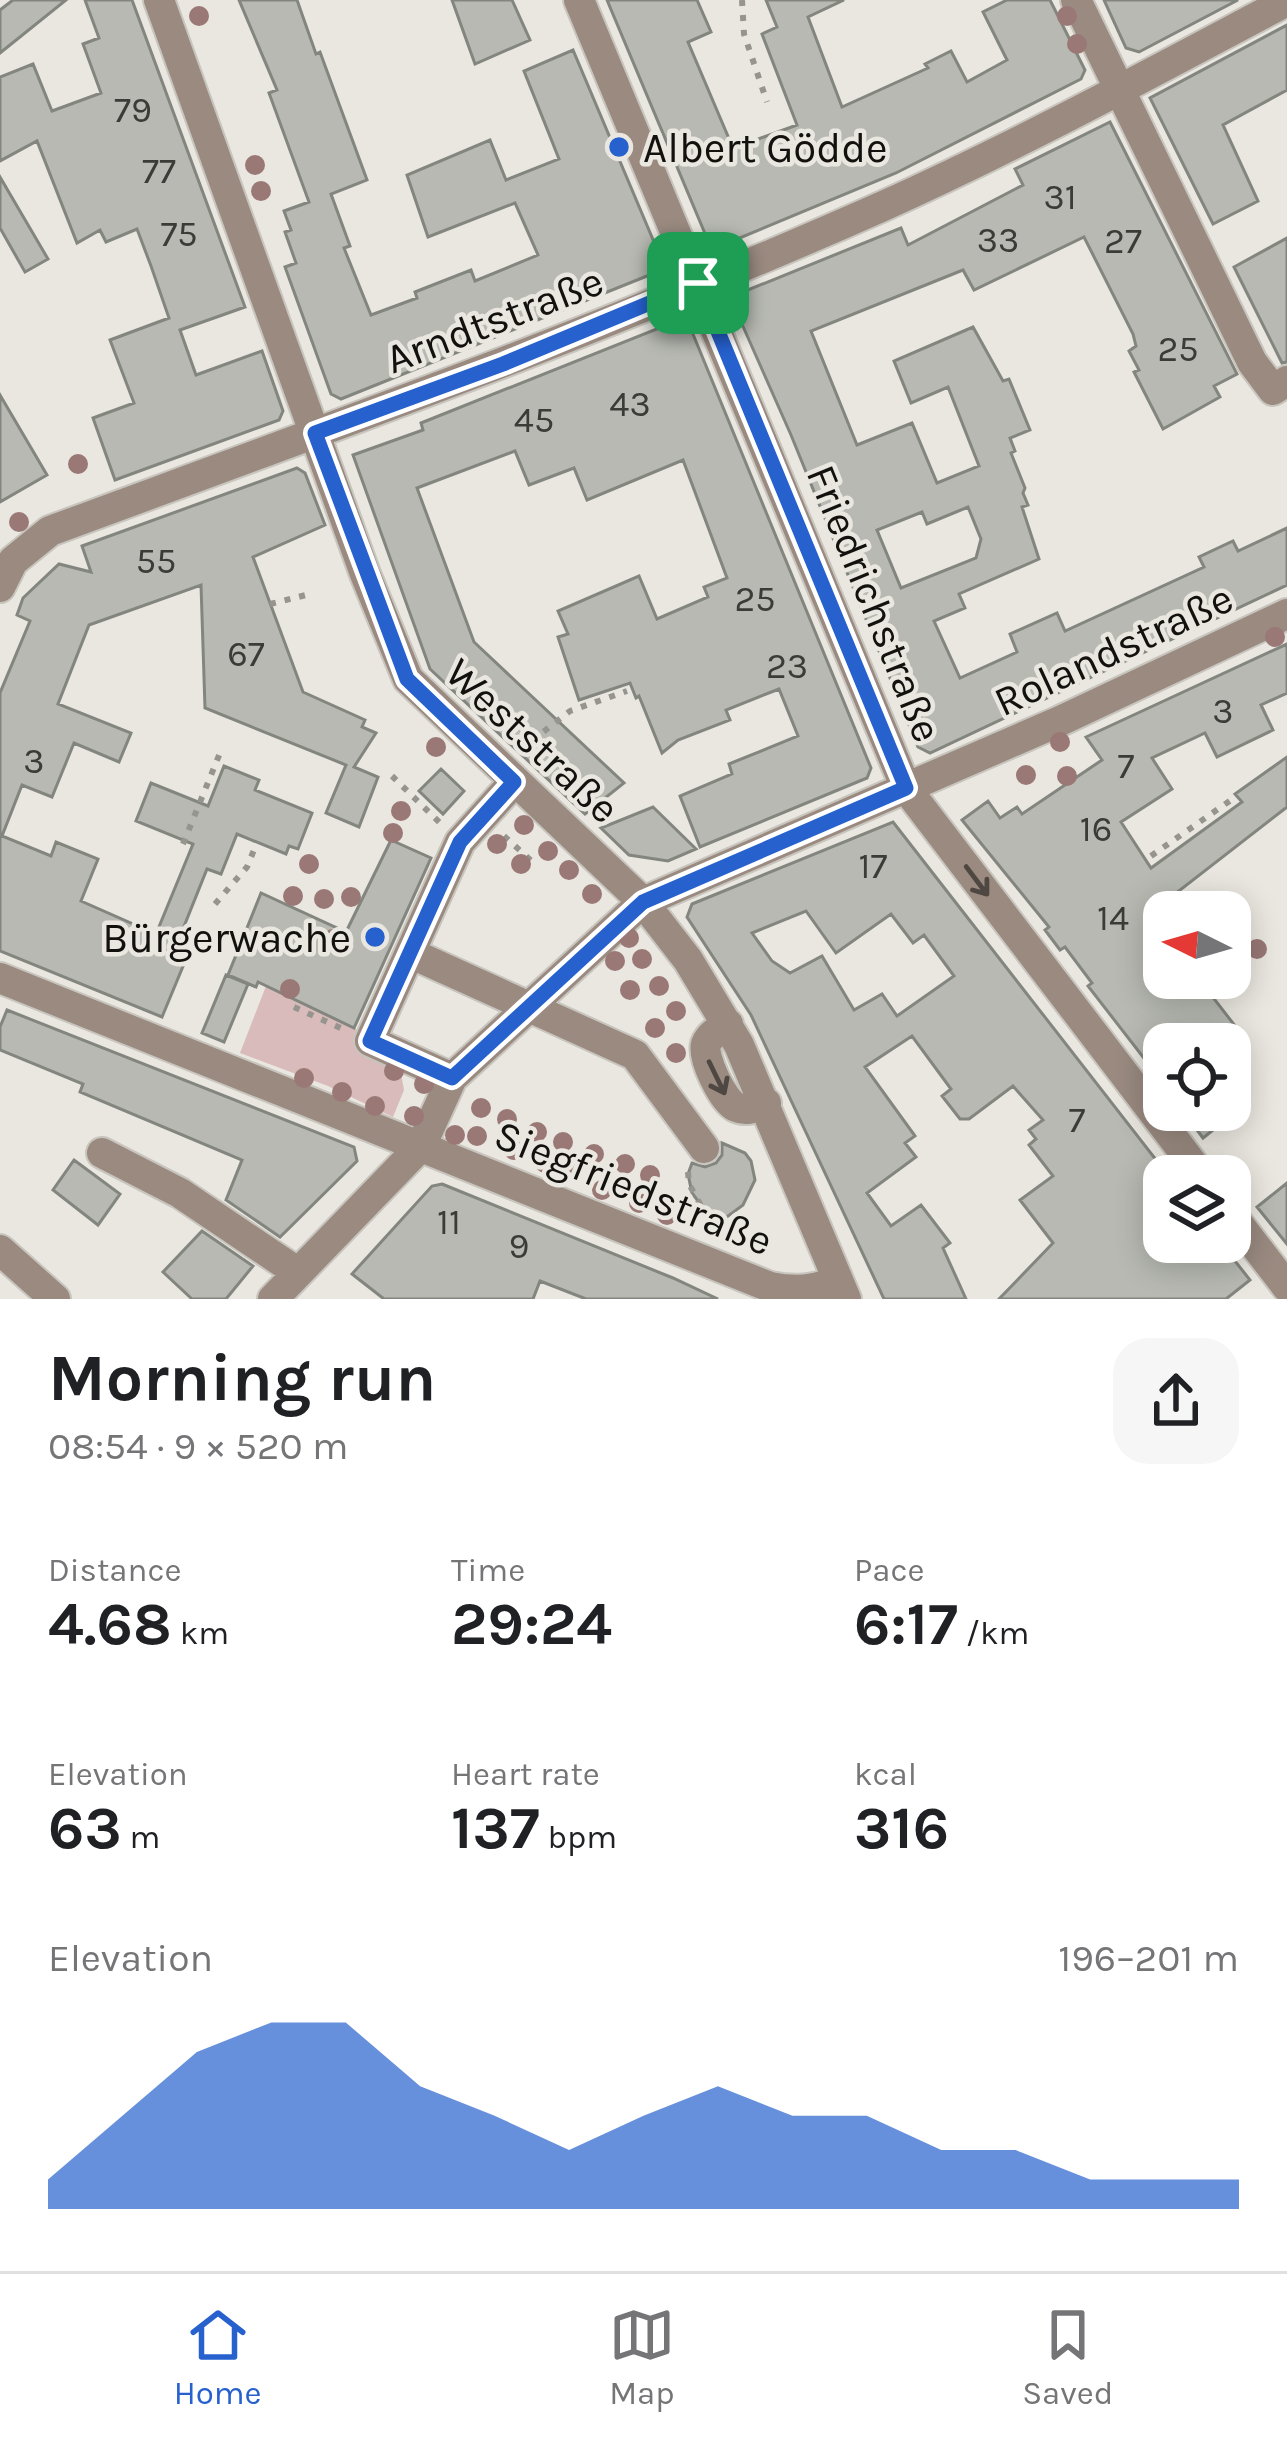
<!DOCTYPE html>
<html lang="en">
<head>
<meta charset="utf-8">
<style>
  body { margin:0; font-family:Karla,sans-serif; background:#f6f6f6; color:#202124; height:100vh; display:flex; flex-direction:column; font-size:45px; white-space:nowrap }
  * { box-sizing:border-box; margin:0 }
  p { font-size:39px; color:#757577 }
  .icon { flex:none; width:66px; height:66px; fill:none; stroke:currentColor; stroke-width:2; stroke-linecap:round; stroke-linejoin:round }
  .map { position:relative; height:1299px; overflow:hidden }
  .drawer { display:flex; flex-direction:column; background:#fff; flex:1 }
  .drawer>* { flex:none }
  .needle { width:78px; rotate:275deg }
  .controls { position:absolute; left:1143px; top:891px; display:grid; gap:24px }
  .controls a { display:grid; place-items:center; width:108px; height:108px; border-radius:24px; background:#fff; box-shadow:0 6px 30px #0003; font-size:60px }
  .pin { position:absolute; display:grid; place-items:center; width:102px; height:102px; color:#fff; margin:-51px; border-radius:24px; box-shadow:0 6px 18px #0006 }
  .round { display:grid; place-items:center; flex:none; width:126px; height:126px; border-radius:36px; background:#f6f6f6 }
  .overview { display:flex; align-items:center; justify-content:space-between; height:204px; padding:0 48px }
  h1 { font-size:66px; font-weight:700; line-height:90px }
  .stats { display:grid; grid-template-columns:repeat(3,1fr); gap:18px; height:204px; padding:12px 48px }
  .stats div { display:grid; align-content:center }
  .stats b { font-size:60px; font-weight:700 }
  .stats small { font-size:33px; font-weight:400 }
  .stats p { font-size:33px }
  .chart { height:336px; padding:24px 48px }
  .chart p { display:flex; justify-content:space-between }
  .chart svg { width:100%; height:216px; margin-top:12px; fill:#2661ce; opacity:.7 }
  .menu { display:flex; justify-content:space-around; align-items:center; height:168px; border-top:3px solid #e0e0e0; background:#fff; font-size:33px; color:#757577 }
  .menu a { display:grid; justify-items:center; gap:6px }
  .menu .active { color:#2661ce }
  .map>svg:first-child { display:block }
</style>
</head>
<body>
<div class="map">
<svg width="1287" height="1299" viewBox="0 0 1287 1299">
  <rect width="100%" height="100%" fill="#eae7e0"/>
  <!-- green -->
  <path fill="#d8bbba" d="M266 986 358 1030 355 1046 400 1068 404 1090 393 1117 328 1086 240 1053Z"/>
  <!-- building -->
  <path fill="#b7b9b2" stroke="#83867f" stroke-width="3" fill-rule="evenodd" d="M13 0H66L0 53V10Z
    M85 0H132L245 307 180 330 196 375 262 351 283 411 279 420 115 480 93 418 134 403 110 340 169 318 151 266 137 229 106 242 100 230 77 243 37 141 0 161V77L33 64 52 111 101 93 83 44 99 38Z
    M239 0H297L316 54 320 52 367 180 331 194 350 246 344 248 371 315 417 298 415 292 471 270 475 281 538 255 515 203 428 237 407 175 490 140 506 180 559 159 524 71 573 50 662 261 657 272 341 399 331 394 285 267 296 263 285 232 291 230 284 211 309 202 269 93 277 90Z
    M452 0H512L530 40 475 64Z
    M607 0H697L711 32 688 42 733 148 797 125 762 34 777 27 766 0H844L808 17 842 107 928 68 925 64 951 51 967 82 1007 60 983 12 1007 0H1050L1085 70 1081 79 896 173 718 247 709 243Z
    M1104 0H1238L1139 52 1126 48Z
    M1287 25V90L1223 125 1258 201 1213 224 1150 98Z
    M1110 122 1237 374 1214 386 1220 397 1163 429 1134 372 1139 370 1129 351 1136 346 1133 334 1084 237 974 290 963 270 811 331 857 445 912 423 937 483 979 466 948 387 911 403 894 361 973 327 1003 381 1009 379 1030 430 1010 438 1015 451 1011 453 1025 488 1023 493 1028 505 1022 507 1039 559 959 594 965 608 934 621 960 678 1017 652 1010 634 1057 613 1065 631 1204 567 1199 557 1233 541 1238 551 1287 528V585L930 753 918 747 791 435 734 306 738 294 901 228 908 245 1023 185 1015 169ZM968 507 981 539 976 558 901 588 877 530 922 512 927 524Z
    M0 177 48 259 25 272 0 228Z
    M1287 238V362L1282 363 1234 267Z
    M679 320 688 322 871 768 867 778 700 847 680 796 732 774 729 764 798 736 779 689 726 710 730 720 678 740 662 753 639 696 636 698 630 683 579 700 558 637 568 634 558 611 639 576 657 619 708 597 704 587 727 578 683 460 587 500 574 468 529 485 515 451 417 488 474 642 624 783 585 814 430 669 353 455 423 430 421 423Z
    M0 395 47 475 0 502Z
    M297 468 305 473 325 525 253 557 303 692 365 720 362 727 376 733 354 767 378 777 359 827 326 813 346 765 205 708 201 585 89 625 58 704 131 733 119 762 74 743 52 797 22 785 2 836 51 856 56 842 98 859 81 901 156 934 193 844 136 821 151 783 208 806 224 766 259 780 255 790 312 813 298 849 289 846 286 854 237 834 221 874 207 869 173 954 186 959 162 1017 0 951V693L30 621 17 615 23 598 59 564 91 572 82 546Z
    M1287 644V693L1261 705 1273 730 1217 757 1205 733 1152 758 1172 789 1121 822 1151 868 1242 802 1235 794 1287 757V807L1171 897 1181 912H1164V978H1198L1239 1031 1222 1044H1164V1084L1088 986 1092 983 1065 947 1060 950 1045 930 1049 927 962 820 988 801 1000 818 1017 807 1022 814 1102 760 1086 737Z
    M441 769 464 791 443 814 419 791Z
    M653 807 696 849 668 861 629 855 601 828Z
    M893 822 1164 1170V1242H1220L1250 1280 1226 1299H999L1053 1243 1020 1200 1053 1176 1029 1145 1036 1139 1029 1130 1043 1120 1013 1086 969 1119H960L942 1096 951 1089 912 1036 865 1067 915 1136 905 1143 916 1157 867 1193 891 1226 921 1205 950 1243 943 1248 966 1299H884L751 1015 687 917 692 904ZM806 911 836 953 891 914 913 943 924 935 954 976 897 1016 882 994 854 1010 822 956 790 973 772 961 752 933Z
    M391 840 431 858 354 1028 258 982 256 987 228 975 261 893 346 932Z
    M226 975 248 984 224 1042 202 1033Z
    M7 1010 354 1147 357 1161 280 1237 226 1200 242 1160 80 1092 83 1084 0 1050V1027Z
    M1182 1110H1238L1203 1138Z
    M722 1143 745 1153 751 1161 755 1180 743 1205 716 1225 692 1193 688 1174 692 1163 705 1167 716 1163 722 1155Z
    M74 1160 120 1194 98 1225 53 1190Z
    M1287 1183V1244L1257 1207Z
    M442 1184 673 1278 718 1299H586L540 1281 533 1299H384L352 1274 432 1186Z
    M202 1231 253 1266 226 1299H192L163 1272Z"/>
  <g fill="none" stroke-linecap="round" stroke-linejoin="round">
    <!-- minor casing -->
    <g stroke="#c7c5be" stroke-width="34">
      <path id="minor" d="M159 0 365 574 408 679 643 902 688 960 739 1045 846 1299
        M579 0 906 788 1202 1176
        M1076 0 1252 362 1273 390 1287 381
        M0 587 13 561 50 531C329 428 609 328 881 207 1019 145 1153 72 1287 1
        M410 953 635 1055 704 1148
        M0 978 770 1287C794 1292 815 1291 838 1280
        M728 1024C720 1029 710 1034 706 1044 702 1058 723 1101 736 1107 747 1112 756 1107 766 1103
        M452 1078 370 1041 460 842 514 782
        M102 1153 180 1193 297 1272
        M1230 1213 1287 1287
        M0 1250 55 1299
        M273 1299 421 1146 452 1078 643 902 1060 721 1287 614"/>
    </g>
    <!-- path -->
    <path stroke="#96948f" stroke-width="6" stroke-dasharray="6 9" stroke-linecap="butt" d="M742 0 744 34 767 102
      M270 604 310 594
      M520 750 570 711 627 691
      M392 776 440 823
      M504 836 537 866
      M183 844 222 748
      M1151 856 1231 800
      M215 904 247 867 256 845
      M294 1007 345 1030
      M688 1172 689 1184 700 1204 691 1226"/>
    <!-- minor -->
    <use href="#minor" stroke="#9a8a80" stroke-width="30"/>
  </g>
  <!-- trees -->
  <g fill="#997876">
    <circle cx="199" cy="16" r="10"/>
    <circle cx="1067" cy="16" r="10"/>
    <circle cx="1077" cy="44" r="10"/>
    <circle cx="255" cy="165" r="10"/>
    <circle cx="261" cy="191" r="10"/>
    <circle cx="78" cy="464" r="10"/>
    <circle cx="19" cy="522" r="10"/>
    <circle cx="1275" cy="637" r="10"/>
    <circle cx="1060" cy="742" r="10"/>
    <circle cx="436" cy="747" r="10"/>
    <circle cx="1026" cy="775" r="10"/>
    <circle cx="1067" cy="776" r="10"/>
    <circle cx="401" cy="811" r="10"/>
    <circle cx="524" cy="825" r="10"/>
    <circle cx="393" cy="833" r="10"/>
    <circle cx="497" cy="844" r="10"/>
    <circle cx="548" cy="851" r="10"/>
    <circle cx="309" cy="864" r="10"/>
    <circle cx="521" cy="864" r="10"/>
    <circle cx="569" cy="870" r="10"/>
    <circle cx="592" cy="894" r="10"/>
    <circle cx="293" cy="896" r="10"/>
    <circle cx="351" cy="897" r="10"/>
    <circle cx="324" cy="899" r="10"/>
    <circle cx="629" cy="938" r="10"/>
    <circle cx="333" cy="939" r="10"/>
    <circle cx="1257" cy="949" r="10"/>
    <circle cx="642" cy="959" r="10"/>
    <circle cx="615" cy="961" r="10"/>
    <circle cx="659" cy="986" r="10"/>
    <circle cx="290" cy="989" r="10"/>
    <circle cx="630" cy="990" r="10"/>
    <circle cx="676" cy="1011" r="10"/>
    <circle cx="655" cy="1028" r="10"/>
    <circle cx="676" cy="1053" r="10"/>
    <circle cx="394" cy="1071" r="10"/>
    <circle cx="304" cy="1078" r="10"/>
    <circle cx="424" cy="1084" r="10"/>
    <circle cx="342" cy="1092" r="10"/>
    <circle cx="375" cy="1106" r="10"/>
    <circle cx="481" cy="1108" r="10"/>
    <circle cx="414" cy="1116" r="10"/>
    <circle cx="507" cy="1119" r="10"/>
    <circle cx="537" cy="1132" r="10"/>
    <circle cx="455" cy="1135" r="10"/>
    <circle cx="477" cy="1136" r="10"/>
    <circle cx="563" cy="1142" r="10"/>
    <circle cx="514" cy="1150" r="10"/>
    <circle cx="594" cy="1154" r="10"/>
    <circle cx="545" cy="1163" r="10"/>
    <circle cx="625" cy="1164" r="10"/>
    <circle cx="571" cy="1172" r="10"/>
    <circle cx="650" cy="1175" r="10"/>
    <circle cx="602" cy="1190" r="10"/>
    <circle cx="639" cy="1203" r="10"/>
    <circle cx="667" cy="1215" r="10"/>
  </g>
  <!-- one-way arrows -->
  <defs><path id="oneway-shaft" d="M-6 0H5M1.5-3L5.5 0L1.5 3" fill="none" stroke-width="1.6" stroke-linecap="round" stroke-linejoin="round" transform="scale(3)"/></defs>
  <g stroke="#4f4741">
    <use href="#oneway-shaft" transform="translate(977 881) rotate(53)"/>
    <use href="#oneway-shaft" transform="translate(717 1078) rotate(64)"/>
  </g>
  <g fill="none" stroke-linecap="round" stroke-linejoin="round">
    <!-- route casing -->
    <g stroke="#fff" stroke-width="24">
      <path id="route" d="M698 283 906 788 643 902 452 1078 370 1041 460 842 514 782 407 679 315 433 503 364Z"/>
    </g>
    <!-- route -->
    <use href="#route" stroke="#2661ce" stroke-width="15"/>
  </g>
  <!-- markers -->
  <g fill="#2661ce" stroke="#eae7e0" stroke-width="4.5">
    <circle cx="619" cy="147" r="12"/>
    <circle cx="375" cy="937" r="12"/>
  </g>
  <g text-anchor="middle" stroke-width="9" stroke-linejoin="round" paint-order="stroke">
    <!-- number labels -->
    <g font-size="36" fill="#3b3b37">
      <text x="133" y="122">79</text>
      <text x="159" y="183">77</text>
      <text x="1060" y="209">31</text>
      <text x="179" y="246">75</text>
      <text x="998" y="252">33</text>
      <text x="1123" y="253">27</text>
      <text x="1178" y="361">25</text>
      <text x="630" y="416">43</text>
      <text x="534" y="432">45</text>
      <text x="156" y="573">55</text>
      <text x="755" y="611">25</text>
      <text x="246" y="666">67</text>
      <text x="787" y="678">23</text>
      <text x="1223" y="723">3</text>
      <text x="34" y="773">3</text>
      <text x="1126" y="778">7</text>
      <text x="1096" y="841">16</text>
      <text x="873" y="878">17</text>
      <text x="1113" y="930">14</text>
      <text x="1077" y="1132">7</text>
      <text x="449" y="1234">11</text>
      <text x="519" y="1258">9</text>
    </g>
    <!-- poi labels -->
    <g font-size="42" fill="#12110e" stroke="#eae7e0" text-anchor="start">
      <text x="643" y="162">Albert Gödde</text>
      <text x="351" y="952" text-anchor="end">Bürgerwache</text>
    </g>
    <!-- street labels -->
    <g font-size="42" fill="#12110e" stroke="#eae7e0">
      <text transform="translate(494 319) rotate(-21)" y="15">Arndtstraße</text>
      <text transform="translate(875 603) rotate(68)" y="15">Friedrichstraße</text>
      <text transform="translate(1113 649) rotate(-25)" y="15">Rolandstraße</text>
      <text transform="translate(533 740) rotate(43)" y="15">Weststraße</text>
      <text transform="translate(634 1187) rotate(22)" y="15">Siegfriedstraße</text>
    </g>
  </g>
</svg>
<div class="controls">
<a><svg class="needle" viewBox="-14 -14 28 28"><path d="M0-13l5 13h-10z" fill="#e53935"/><path d="M0 13l5-13h-10z" fill="#757577"/></svg></a>
<a><svg class="icon" aria-label="locate" viewBox="0 0 24 24"><circle cx="12" cy="12" r="6"/><path d="M12 2v4M12 18v4M2 12h4M18 12h4"/></svg></a>
<a><svg class="icon" aria-label="layers" viewBox="0 0 24 24"><path d="M12 4l9 5-9 5-9-5zM3 14l9 5 9-5"/></svg></a>
</div>
<div class="pin" style="left:698px;top:283px;background:#1e9e55"><svg class="icon" aria-label="arrive" viewBox="0 0 24 24"><path d="M6 21V4h12l-3 4 3 4H6"/></svg></div>
</div>
<section class="drawer">
<div class="overview"><div><h1>Morning run</h1><p>08:54 · 9 × 520 m</p></div><a class="round"><svg class="icon" aria-label="share" viewBox="0 0 24 24"><path d="M12 15V3M7 8l5-5 5 5M5 13v7h14v-7"/></svg></a></div>
<div class="stats">
<div><p>Distance</p><b>4.68<small> km</small></b></div>
<div><p>Time</p><b>29:24</b></div>
<div><p>Pace</p><b>6:17<small> /km</small></b></div>
</div>
<div class="stats">
<div><p>Elevation</p><b>63<small> m</small></b></div>
<div><p>Heart rate</p><b>137<small> bpm</small></b></div>
<div><p>kcal</p><b>316</b></div>
</div>
<div class="chart"><p><span>Elevation</span>196–201 m</p>
<svg viewBox="0 0 160 44" preserveAspectRatio="none"><path d="M0 44V38L10 25L20 12L30 6L40 6L50 19L60 25L70 32L80 25L90 19L100 25L110 25L120 32L130 32L140 38L150 38L160 38V44z"/></svg>
</div>
</section>
<nav class="menu">
<a class="active"><svg class="icon" aria-label="home" viewBox="0 0 24 24"><path d="M3 11l9-7 9 7M6 9v11h12V9"/></svg>Home</a>
<a><svg class="icon" aria-label="map" viewBox="0 0 24 24"><path d="M3 6l6-2 6 2 6-2v14l-6 2-6-2-6 2zM9 4v14M15 6v14"/></svg>Map</a>
<a><svg class="icon" aria-label="saved" viewBox="0 0 24 24"><path d="M7 4h10v16l-5-4-5 4z"/></svg>Saved</a>
</nav>
</body>
</html>
